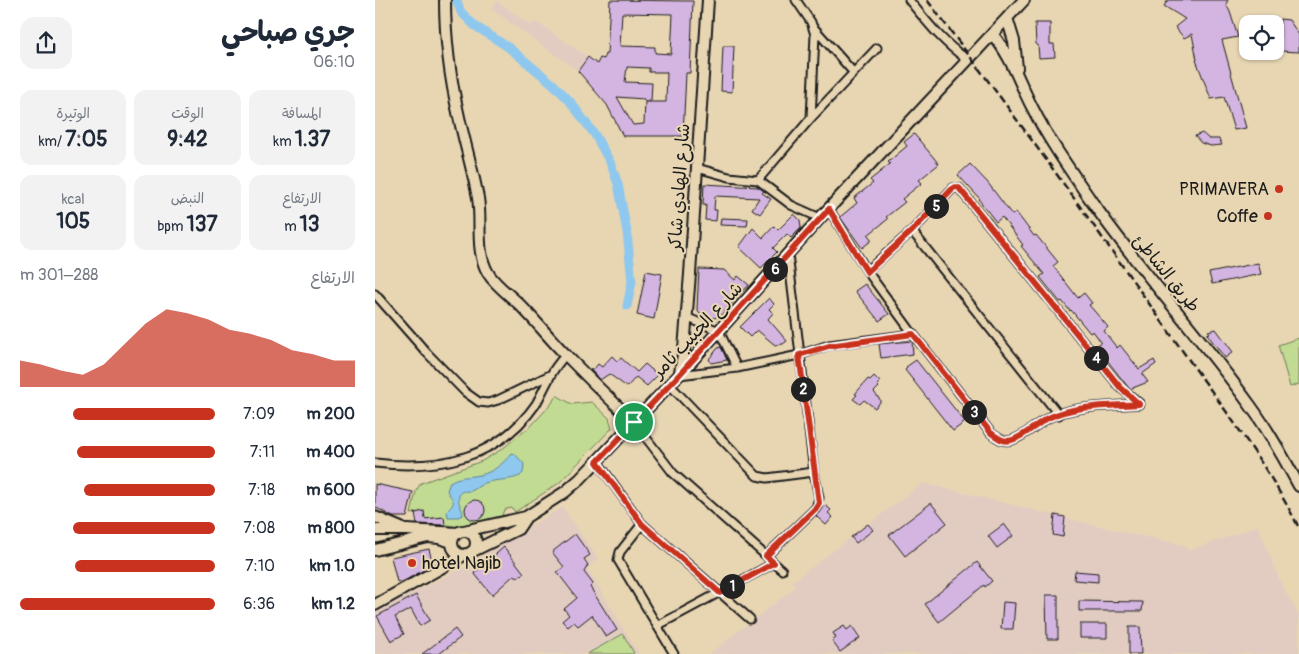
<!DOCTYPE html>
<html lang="ar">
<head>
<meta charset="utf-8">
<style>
  body { margin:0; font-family:Pangolin,"Playpen Sans Arabic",sans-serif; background:#f2f2f3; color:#1f2937; direction:rtl; height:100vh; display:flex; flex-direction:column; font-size:19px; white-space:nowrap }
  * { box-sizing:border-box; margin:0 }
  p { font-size:16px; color:#747a83 }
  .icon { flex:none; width:28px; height:28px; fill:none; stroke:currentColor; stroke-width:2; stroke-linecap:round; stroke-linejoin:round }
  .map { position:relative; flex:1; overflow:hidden; direction:ltr }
  .side { display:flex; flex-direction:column; background:#fff; width:375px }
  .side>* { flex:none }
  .fabs { position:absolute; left:864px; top:15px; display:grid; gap:10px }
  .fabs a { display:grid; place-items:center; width:45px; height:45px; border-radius:10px; background:#fff; box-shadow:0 1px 4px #0004; font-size:25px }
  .pin { position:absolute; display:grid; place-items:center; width:42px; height:42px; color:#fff; margin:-21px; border:2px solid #fff; border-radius:50%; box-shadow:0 1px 5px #0007 }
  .km { position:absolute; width:25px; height:25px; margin:-12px; border-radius:50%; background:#222; color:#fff; font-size:14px; line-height:25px; text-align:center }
  .round { display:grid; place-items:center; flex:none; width:52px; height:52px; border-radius:15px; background:#f2f2f3 }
  .overview { display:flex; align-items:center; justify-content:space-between; height:85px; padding:0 20px }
  h1 { font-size:28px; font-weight:700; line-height:38px }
  .figures { display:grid; grid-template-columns:repeat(3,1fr); gap:8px; height:85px; padding:5px 20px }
  .figures div { display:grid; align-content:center; border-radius:12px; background:#f2f2f3; text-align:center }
  .figures b { font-size:21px; font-weight:700 }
  .figures small { font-size:14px; font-weight:400 }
  .figures p { font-size:14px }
  .chart { height:140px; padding:10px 20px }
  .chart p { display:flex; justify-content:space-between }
  .chart svg { width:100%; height:90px; margin-top:5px; fill:#c8321e; opacity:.7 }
  ul { padding:0 20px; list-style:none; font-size:16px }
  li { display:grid; grid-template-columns:80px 60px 1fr; align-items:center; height:38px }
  li i { height:12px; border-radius:6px; background:#c8321e }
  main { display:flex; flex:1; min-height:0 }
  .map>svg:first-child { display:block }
</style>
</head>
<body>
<main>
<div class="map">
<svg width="924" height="654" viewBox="0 0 924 654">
  <rect width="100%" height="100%" fill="#e8d6b3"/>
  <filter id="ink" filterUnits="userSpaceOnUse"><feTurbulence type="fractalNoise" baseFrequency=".02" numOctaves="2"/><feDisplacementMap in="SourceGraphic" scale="10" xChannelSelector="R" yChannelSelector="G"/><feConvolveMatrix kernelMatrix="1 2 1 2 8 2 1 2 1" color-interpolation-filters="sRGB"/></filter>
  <g filter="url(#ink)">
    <!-- built -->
    <path fill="#e2ccc1" d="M122 1 156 26 160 21 213 57 203 71 116 9Z
      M548 483 748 532 810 545 813 551 883 526 905 581 924 616V654H334L418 589 421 586 417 582Z
      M188 507 223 559 212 568 264 654H0V612L93 565 131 540Z"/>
    <!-- green -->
    <path fill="#c1db92" stroke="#6e7c57" d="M924 338V384L915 387 903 345Z
      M181 395 197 404 217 402 234 418 237 428 184 483 140 512 137 508 131 509 128 512 127 517 89 529 69 524 68 517 50 519 49 511 36 514 41 491 46 483 107 461 127 449 157 425 177 403Z
      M248 634 259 653 257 654H212Z"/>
    <!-- water -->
    <path fill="#8fc8ee" stroke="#61839a" d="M137 453 140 454 149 464 148 473 145 476C134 481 121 479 110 483 105 485 101 489 96 491 91 492 85 489 84 496 82 504 88 508 88 515L83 517H73L72 511C83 501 77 500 72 491L75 482C83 477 90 477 99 476 116 474 126 466 137 453Z"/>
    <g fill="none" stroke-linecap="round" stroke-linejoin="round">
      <!-- canal -->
      <path stroke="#8fc8ee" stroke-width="9" d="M81 0 86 12 100 26 133 47 178 84 194 100 220 135 235 162 243 184 252 232 257 282 252 306"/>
    </g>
    <!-- building -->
    <path fill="#d4b5e1" stroke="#1c1c1c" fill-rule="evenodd" d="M235 0 318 1 315 73H311L308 136H248L232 105 203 71 213 57 222 64 225 58 229 59 230 54H232ZM247 13 298 14 296 54 280 53V47L245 46ZM252 67 274 68V72H292L291 102H270L269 124 258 125 242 97 269 99V101H276L277 83 250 82Z
      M793 0H853L851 4 855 12 863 37 847 40 871 128 859 130 849 97 836 99 821 60H822L817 34 809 38 800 27 810 19 789 6Z
      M905 19 914 20 924 35V52L905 51Z
      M660 23H675V44H679L680 57 664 58 663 45H661Z
      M348 46H359L357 92 346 91Z
      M827 133 834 139H844L847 145 836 146 826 143 820 136Z
      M539 134 564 164 544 180 547 183 527 199 530 202 511 217 513 219 493 235 497 240 487 248 465 217 482 203 479 198 498 183 495 180 515 164 513 162 532 146 529 142Z
      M595 164 613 183 637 215 641 212 659 236 661 235 683 262 678 266 703 298 709 293 717 303 714 305 733 327 729 331 742 348 745 345 764 369 779 360 781 364 767 374 773 382 755 389 753 387 721 346 726 342 718 331 715 333 696 310 695 311 687 301 685 302 665 277 669 274 646 246 648 245 627 217 621 222 604 200 605 199 583 175Z
      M329 184 383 187 389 191 387 193 396 199 385 214 377 209 384 198 340 196 339 210H342L341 221 330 220 331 205H328Z
      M419 214 425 220 426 228 416 238 412 234 398 248 402 252 386 268 364 247 378 228 388 238 399 226 403 230Z
      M346 218 373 219 372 226 345 225Z
      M883 263 886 274 837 284 834 273Z
      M324 269 349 270 360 280 363 276 374 285 345 316 339 318H331L324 312 322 308Z
      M271 271 287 274 279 319 262 315Z
      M490 284 514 314 504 321 480 291Z
      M394 298 399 304 394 309 398 313 393 319 412 341 408 344 400 345 382 330 375 337 365 327Z
      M841 329 858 352 850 358 832 334 835 333 833 331Z
      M537 341 538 354 506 358 504 344Z
      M346 347 352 360 336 363 334 359 343 348Z
      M237 356 242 361 246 358 262 372 270 364 283 375 272 386 261 377 252 387 234 374 225 380 215 369H219L223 364 227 367Z
      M541 360 590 422 578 431 530 370 532 368 531 367Z
      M499 376 505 382 502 385 504 387 499 392 506 401 500 408 489 400 485 404 478 399 482 395 480 394 493 379 495 380Z
      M0 484 38 492 32 517H18L0 507Z
      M90 510a10 10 0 1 1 20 0a10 10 0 1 1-20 0Z
      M556 503 572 523 530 556 514 535Z
      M450 505 456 510 453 513 458 517 451 525 441 516Z
      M49 511 50 519 69 517 70 525 42 524 40 513Z
      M680 515 690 517 688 537 678 535Z
      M493 524 498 530 481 543 476 537Z
      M629 524 638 536 622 548 613 536Z
      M200 534 215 555 209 559 213 565 209 572 218 584 215 587 242 630 231 637 217 615 203 626 199 622 193 627 187 621 194 615 189 609 202 598 182 572 189 567 177 552Z
      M129 547 149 573 143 577 139 575 117 595 99 573Z
      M54 549 58 565 29 581 22 582 16 557Z
      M602 562 617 581 610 587 609 585 564 622 550 604Z
      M700 571 723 573V582L699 580Z
      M41 595 55 620 45 626 36 609 20 617 29 634 16 641 2 616Z
      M671 595H683V639H672Z
      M704 601 768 602 767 611H704Z
      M628 602 640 603 638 629H626Z
      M705 624H732V638H705Z
      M469 626 472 630 477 626 485 638 465 652 457 641 461 638 458 633Z
      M754 627H765L766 654H754Z
      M80 629 86 637 64 654H47Z"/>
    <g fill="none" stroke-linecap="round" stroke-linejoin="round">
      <!-- street casing -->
      <g stroke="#1c1c1c" stroke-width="11">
        <path id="street" d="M421 0 436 22 440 35 436 118
          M534 0C552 22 569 44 592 59
          M439 28 479 73
          M322 168 354 177 383 180 416 205 445 218
          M383 180 436 118 502 48
          M454 209 492 271 538 334 616 433C622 437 628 443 637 440 650 436 661 424 673 418 701 405 735 406 765 404
          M537 231 684 415
          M492 271 537 231 578 188H584L745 387 765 404
          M0 294 52 353 90 392 104 402 113 403 123 400 175 375
          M311 317 344 331 362 368
          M304 375 362 368 424 355 454 345 538 334
          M294 384 382 476 392 478 439 472
          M259 422 298 473 407 570
          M222 461 267 524 375 619
          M0 463C63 470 122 460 161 404 166 395 170 386 175 377 178 369 185 362 190 355
          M267 524 245 552 243 560 299 654
          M391 556 441 508 444 498 439 472 413 254
          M282 626 399 563"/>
      </g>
      <!-- secondary casing -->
      <g stroke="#1c1c1c" stroke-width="14">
        <path id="secondary" d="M70 0C70 40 75 78 84 117 90 144 98 171 103 198 107 222 100 251 113 273 121 286 134 294 145 305 161 321 175 339 191 355 213 378 236 400 259 422
          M632 18 639 41 642 68
          M617 34C636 55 644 82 657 107 673 139 695 170 715 199 765 271 824 334 875 405 894 431 909 458 924 486
          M305 372 309 349 315 274 333 0
          M0 517 26 528
          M0 530H32L83 533
          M89 531 151 517 190 492 205 479 304 375 445 218 649 0
          M77 543a12 12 0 1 1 24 0a12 12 0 1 1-24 0Z
          M0 550 53 537 64 538 77 542
          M96 552 143 529 151 517
          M0 605 91 554"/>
      </g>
      <!-- street -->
      <use href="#street" stroke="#e8d6b3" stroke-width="7"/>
      <!-- secondary -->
      <use href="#secondary" stroke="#e8d6b3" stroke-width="10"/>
      <!-- rail -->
      <path stroke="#1c1c1c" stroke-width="2.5" stroke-dasharray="8 4" stroke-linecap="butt" d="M552 0C637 111 719 225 799 339 842 400 890 460 924 528"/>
    </g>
  </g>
  <g fill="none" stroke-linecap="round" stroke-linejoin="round" filter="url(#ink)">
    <!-- route casing -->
    <g stroke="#fff" stroke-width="10">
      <path id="route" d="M581 187 584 188 745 387 764 404C734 406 701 405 673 418 661 424 650 436 637 440 628 443 622 437 616 433L538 334 454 346 424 355 444 503 441 508 391 556 399 563 345 593 267 524 222 462 304 375 454 209 492 272 537 231 578 188Z"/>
    </g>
    <!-- route -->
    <use href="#route" stroke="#c8321e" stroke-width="6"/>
  </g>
  <!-- markers -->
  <g fill="#c8321e" stroke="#e8d6b3" stroke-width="2">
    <circle cx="904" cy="189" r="5"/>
    <circle cx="893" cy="216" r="5"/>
    <circle cx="37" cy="563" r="5"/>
  </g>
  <g text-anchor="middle" stroke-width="4" stroke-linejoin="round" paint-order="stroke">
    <!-- street labels -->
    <g font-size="18" fill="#1c1c1c" stroke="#e8d6b3">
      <text transform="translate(304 187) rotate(-86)" y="6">شارع الهادي شاكر</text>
      <text transform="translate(792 273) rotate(51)" y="6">طريق الشاطئ</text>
      <text transform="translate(322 330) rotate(-47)" y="6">شارع الحبيب ثامر</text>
    </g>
    <!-- poi labels -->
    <g font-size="18" fill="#1c1c1c" stroke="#e8d6b3" text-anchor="end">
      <text x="894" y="195">PRIMAVERA</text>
      <text x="883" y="222">Coffe</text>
      <text x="47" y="569" text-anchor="start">hotel Najib</text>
    </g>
  </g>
</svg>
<div class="fabs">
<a><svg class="icon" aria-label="locate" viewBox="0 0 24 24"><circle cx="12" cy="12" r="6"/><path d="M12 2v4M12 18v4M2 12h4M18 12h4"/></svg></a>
</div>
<div class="pin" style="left:259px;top:422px;background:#1e9e55"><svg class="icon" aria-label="arrive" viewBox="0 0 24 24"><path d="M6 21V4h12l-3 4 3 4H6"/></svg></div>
<b class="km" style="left:357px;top:586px">1</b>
<b class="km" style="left:428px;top:389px">2</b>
<b class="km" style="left:599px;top:412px">3</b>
<b class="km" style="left:721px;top:358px">4</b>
<b class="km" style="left:561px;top:206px">5</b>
<b class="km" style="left:400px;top:269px">6</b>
</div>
<section class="side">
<div class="overview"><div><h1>جري صباحي</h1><p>06:10</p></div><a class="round"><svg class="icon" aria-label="share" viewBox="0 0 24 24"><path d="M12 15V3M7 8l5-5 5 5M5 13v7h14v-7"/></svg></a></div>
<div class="figures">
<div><p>المسافة</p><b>1.37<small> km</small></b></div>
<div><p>الوقت</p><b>9:42</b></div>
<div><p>الوتيرة</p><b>7:05<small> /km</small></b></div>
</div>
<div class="figures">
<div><p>الارتفاع</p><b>13<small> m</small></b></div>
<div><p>النبض</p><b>137<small> bpm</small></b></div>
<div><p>kcal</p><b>105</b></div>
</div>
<div class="chart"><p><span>الارتفاع</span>288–301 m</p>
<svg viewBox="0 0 160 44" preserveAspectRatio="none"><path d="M0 44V31L10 33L20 36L30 38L40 33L50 23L60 13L70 6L80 8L90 11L100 16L110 18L120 21L130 26L140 28L150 31L160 31V44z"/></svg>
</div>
<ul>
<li><b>200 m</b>7:09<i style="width:73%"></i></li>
<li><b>400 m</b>7:11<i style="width:71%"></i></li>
<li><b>600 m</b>7:18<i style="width:67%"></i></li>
<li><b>800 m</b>7:08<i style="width:73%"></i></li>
<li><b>1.0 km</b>7:10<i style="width:72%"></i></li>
<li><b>1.2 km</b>6:36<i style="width:100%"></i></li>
</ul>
</section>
</main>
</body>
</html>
